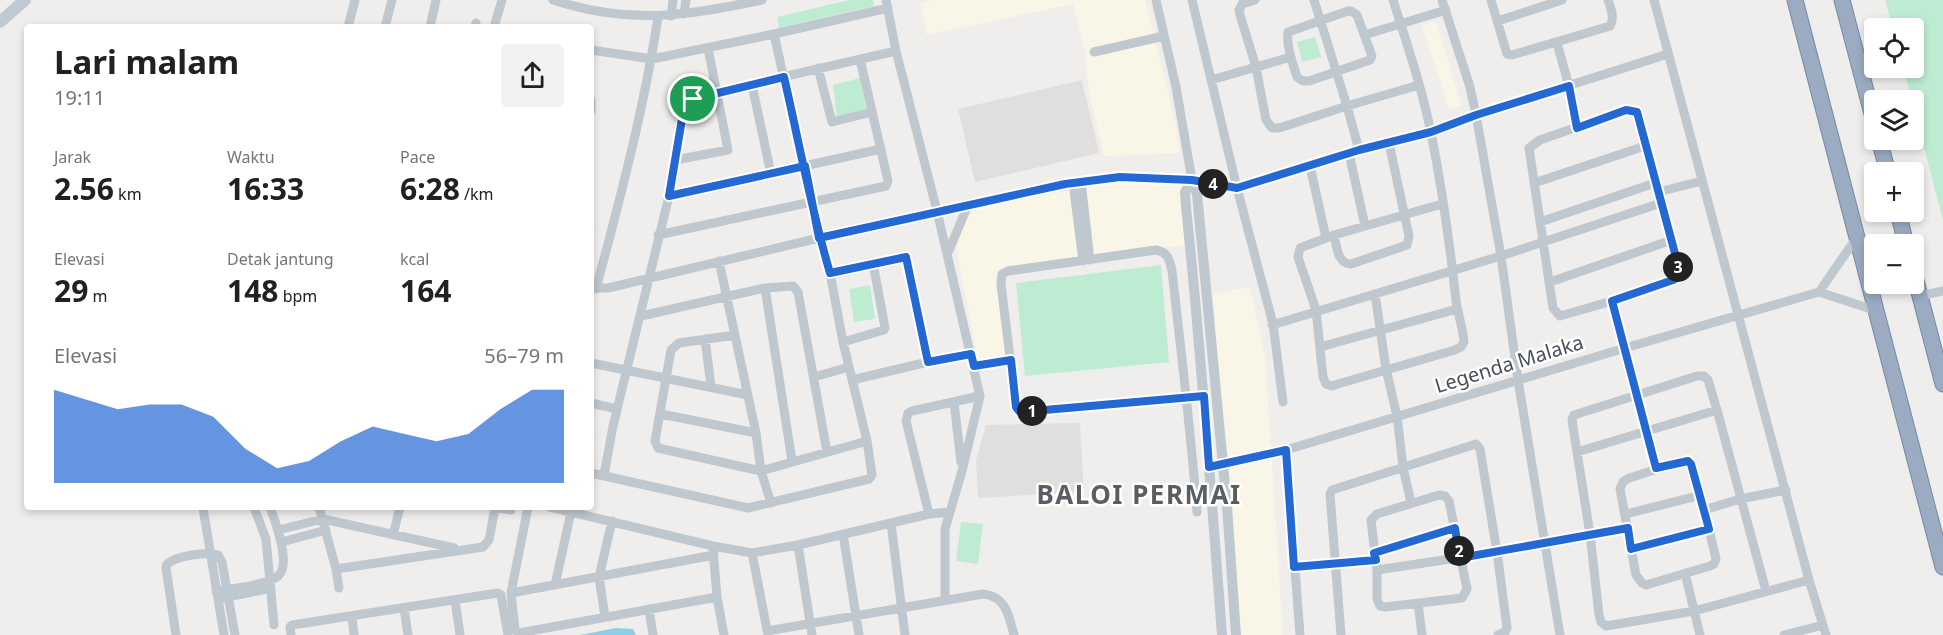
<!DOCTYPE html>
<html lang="id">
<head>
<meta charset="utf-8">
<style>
  body { margin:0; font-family:"Noto Sans",sans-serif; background:#f2f2f2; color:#202124; height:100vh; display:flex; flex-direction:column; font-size:22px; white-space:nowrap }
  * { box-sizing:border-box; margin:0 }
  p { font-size:20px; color:#757577 }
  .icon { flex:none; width:33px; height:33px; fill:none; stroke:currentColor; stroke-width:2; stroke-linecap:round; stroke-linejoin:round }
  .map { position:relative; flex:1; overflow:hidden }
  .drawer { position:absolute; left:24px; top:24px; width:570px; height:486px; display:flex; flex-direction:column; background:#fff; border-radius:6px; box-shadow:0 3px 9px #0003 }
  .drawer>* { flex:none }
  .buttons { position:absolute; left:1864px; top:18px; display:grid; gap:12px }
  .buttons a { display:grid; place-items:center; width:60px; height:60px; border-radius:6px; background:#fff; box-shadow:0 3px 9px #0003; font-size:30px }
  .pin { position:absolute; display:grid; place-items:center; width:51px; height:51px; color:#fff; margin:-26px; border:3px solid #fff; border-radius:50%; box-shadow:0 2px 6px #0007 }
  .km { position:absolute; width:30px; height:30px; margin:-15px; border-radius:50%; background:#222; color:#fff; font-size:16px; line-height:30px; text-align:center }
  .round { display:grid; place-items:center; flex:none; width:63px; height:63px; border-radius:6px; background:#f2f2f2 }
  .overview { display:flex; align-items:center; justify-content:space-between; height:102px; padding:0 30px }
  h1 { font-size:33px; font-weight:700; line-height:45px }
  .figures { display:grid; grid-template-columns:repeat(3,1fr); gap:9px; height:102px; padding:6px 30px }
  .figures div { display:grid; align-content:center }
  .figures b { font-size:30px; font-weight:700 }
  .figures small { font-size:16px; font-weight:400 }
  .figures p { font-size:16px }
  .chart { height:168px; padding:12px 30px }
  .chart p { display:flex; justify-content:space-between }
  .chart svg { width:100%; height:108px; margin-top:6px; fill:#2468d4; opacity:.7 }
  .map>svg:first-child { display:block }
</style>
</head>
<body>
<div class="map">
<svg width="1943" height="635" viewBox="0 0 1943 635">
  <rect width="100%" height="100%" fill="#f0eded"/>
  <!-- commercial -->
  <path fill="#faf6e7" d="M933 0H1145L1177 130 1180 153 1104 156 1089 92 1085 51 1073 4 927 35 920 3Z
    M1436 21 1461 105 1449 109 1422 26Z
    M1121 182H1148L1189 186 1195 244 1008 266 1001 269 996 277 1007 356 978 360 956 247 968 216 978 209 1066 191Z
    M1250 287 1265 357 1283 635H1239L1213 294Z"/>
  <!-- education -->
  <path fill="#e1dfde" d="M1082 80 1099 153 975 182 958 109Z
    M1080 423 1084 492 978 498 976 460 986 425Z"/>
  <!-- green -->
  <path fill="#beecd2" d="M849 0H873L874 6 779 28 777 17Z
    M1885 0H1943V220L1914 110V100H1912L1903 68H1914V28H1893Z
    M1315 37 1321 57 1302 62 1297 42Z
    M860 78 866 109 837 117 833 85Z
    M1161 265 1169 362 1025 376 1016 283Z
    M870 285 875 319 854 322 849 289Z
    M961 522 983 524 978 564 956 561Z"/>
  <!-- water -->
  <path fill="#8dcfe6" d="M616 628 633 629 636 635H580Z"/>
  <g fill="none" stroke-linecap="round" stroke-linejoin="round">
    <!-- trunk casing -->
    <g stroke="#7389a5" stroke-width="17">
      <path id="trunk" d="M1795 0 1943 567
        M1842 0 1875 125
        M1879 140 1888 172
        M1898 212 1906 244
        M1914 273 1943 384"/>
    </g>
    <!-- minor -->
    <path stroke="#bfc7cf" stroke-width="9" d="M553 0C629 25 685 16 762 0
      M886 0 896 51 937 211 980 396 962 471 945 529V600
      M1156 0 1176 87 1192 180
      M1192 0 1237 188 1273 324 1283 402
      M1255 0 1242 4 1239 10 1240 15 1256 67 1266 120 1272 128H1279L1347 106 1419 85
      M1314 0 1347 106 1359 150
      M1393 0C1407 44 1422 88 1431 133 1442 188 1450 245 1456 301 1458 315 1463 328 1464 342L1461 347 1455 350 1338 384 1332 386 1326 384 1323 377 1316 310 1298 257 1300 248 1334 235 1442 204
      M1442 0 1470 87 1476 115 1501 256 1518 380 1560 635
      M1491 0 1507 54 1512 55 1610 26C1615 18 1611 9 1608 0
      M1654 0 1809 580 1826 635
      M1348 11H1351L1357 15 1372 56 1370 60 1309 81H1303L1297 77C1293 64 1286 46 1288 32Z
      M684 14 686 0
      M671 16 673 0
      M1498 21 1562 0
      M348 27 355 0
      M385 27 392 0
      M430 27 436 0
      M475 27 476 23
      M494 27 502 0
      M1364 35 1446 10
      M1557 43 1569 86 1577 128
      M591 50 652 59 774 34 888 8
      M1094 52 1164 36
      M818 68 832 122 872 112
      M1211 80 1291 57
      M752 85 771 174
      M591 100V111
      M1626 110 1637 113 1680 272 1678 277 1612 301 1560 316 1553 308 1529 148 1540 140Z
      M1349 153 1365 226
      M675 160 728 150 708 48
      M1310 166 1326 238
      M1081 182 1090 260
      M1073 183 1083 261
      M1534 183 1645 146
      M1658 192 1702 181
      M669 196 881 149
      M1540 222 1655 183
      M658 235 886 186 888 181 860 59
      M1334 235C1337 247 1337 263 1351 264L1407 245 1409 236 1389 143
      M1857 237 1819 292 1877 311
      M947 255 968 205
      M719 261 756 433 761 471 771 503
      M830 273 906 257 928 362
      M1550 282 1672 240
      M591 288H608L819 238 1065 184 1132 177 1192 180 1237 188 1359 150 1431 132 1476 115 1668 54
      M765 288 792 461
      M596 289C620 199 644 109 658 17
      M1375 294 1386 369 1397 416 1403 467 1411 503
      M1920 296 1943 291
      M1612 301 1656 468
      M641 316 765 288 793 286 798 292 827 452
      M1272 325 1501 256 1661 203
      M735 335 679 343 671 350 655 441 658 448 761 471 867 441
      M705 339 711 386
      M843 342 884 330 885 328 873 263
      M1320 347 1457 309
      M591 363 748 395
      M974 366 1011 360
      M814 377 849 367
      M852 380 928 362 971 354
      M954 402 961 462
      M591 403 617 409
      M661 414 756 433
      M1286 450 1300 635
      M1577 452 1717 410
      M1683 461H1688L1691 464 1701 495 1716 559 1714 564 1710 566 1646 585 1642 583 1636 575 1620 489 1623 482 1629 478Z
      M1209 467 1286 450 1625 348 1819 292
      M591 473 748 508 869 479 872 475 867 441 843 342 830 273 819 238 774 34
      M604 475 613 426 669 196 686 104 693 99 717 92 896 51
      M1439 495 1445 496 1449 501 1467 589 1462 598 1385 607 1380 606 1377 599V570L1371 520 1377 514Z
      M254 507 266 539 274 625
      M319 507 336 569 339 588
      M492 507 511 510
      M528 507 511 593 515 630 519 633 717 597
      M550 507 713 546 752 553 798 545 929 514 949 512
      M203 508 224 635
      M1704 510 1740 499 1786 490
      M1197 512C1191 432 1181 351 1172 271 1170 261 1168 252 1156 250L1008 271 1002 274 1001 284 1016 407 1019 411 1022 412 1186 398 1204 396
      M929 514 906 421 908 413 912 411 980 396
      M1626 514 1701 495
      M891 523 905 635
      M278 530 323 519 454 548
      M843 534 859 635
      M393 535 400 507
      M282 542 326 530
      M798 545 812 635
      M713 549 717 597 724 635
      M1631 549 1709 529
      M752 553 768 635
      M1374 553 1455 528
      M1294 567 1376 560
      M336 569 483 547 489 540 495 508
      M1377 570 1497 552 1628 528
      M1685 573 1700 635
      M555 585 571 512
      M216 591C229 589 271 585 279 575 291 563 275 521 270 507
      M1766 591 1717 410 1708 380 1704 376H1697L1574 415 1572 419 1573 427 1590 534 1599 615 1601 622 1606 626 1694 611 1809 580
      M511 593 714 555
      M223 598 271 588
      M455 600 460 635
      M1418 603 1422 635
      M404 608 408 635
      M649 609 653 635
      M352 617 354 635
      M605 617 599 577 612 521
      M767 631 983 594C1006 596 1009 616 1014 635
      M176 635 166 568 167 564C176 556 208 551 218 555L222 562 235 635
      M291 635 290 627 292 625 498 593 501 595 508 635
      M1341 635 1330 494 1332 490 1476 444 1480 449 1497 552 1507 628 1505 632 1498 635
      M1784 635 1823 625"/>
    <!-- tertiary -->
    <path stroke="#bfc7cf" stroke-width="10" d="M1192 180 1185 192 1186 207C1201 349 1211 492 1222 635
      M1192 180 1197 194 1227 506 1236 635"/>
    <!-- secondary -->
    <path stroke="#bfc8d3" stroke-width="12" d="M0 22 25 0"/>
    <!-- trunk -->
    <use href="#trunk" stroke="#9bacc2" stroke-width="15"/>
  </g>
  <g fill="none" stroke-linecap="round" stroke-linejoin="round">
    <!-- route casing -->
    <g stroke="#fff" stroke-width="12">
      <path id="route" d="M693 99 784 77C799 142 811 209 830 273L906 257 928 362 971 354 974 366 1011 360 1016 407 1019 411 1022 412 1204 396 1209 467 1286 450 1294 567 1376 560 1374 553 1455 528 1460 558 1628 528 1631 549 1709 529 1691 464 1688 461 1656 468 1612 301 1673 280 1678 277 1680 272 1637 112 1626 110 1577 128 1569 86 1476 115 1431 132 1359 150 1237 188 1192 180 1120 177 1065 184 819 238 805 166 669 196 684 107 688 101 693 99"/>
    </g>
    <!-- route -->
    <use href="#route" stroke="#2468d4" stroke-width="8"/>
  </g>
  <g text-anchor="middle" stroke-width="5" stroke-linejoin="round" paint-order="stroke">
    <!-- street labels -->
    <g font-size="20" fill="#475059" stroke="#fff">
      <text transform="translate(1509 364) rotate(-17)" y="7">Legenda Malaka</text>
    </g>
    <!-- district labels -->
    <g font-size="26" font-weight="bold" letter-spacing="1.5" fill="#5a5d62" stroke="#fff">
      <text x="1139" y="504">BALOI PERMAI</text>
    </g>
  </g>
</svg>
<div class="buttons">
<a><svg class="icon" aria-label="locate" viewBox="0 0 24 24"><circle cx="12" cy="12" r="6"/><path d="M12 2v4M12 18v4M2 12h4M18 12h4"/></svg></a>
<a><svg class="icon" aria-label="layers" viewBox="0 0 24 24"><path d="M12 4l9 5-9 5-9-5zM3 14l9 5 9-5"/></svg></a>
<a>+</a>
<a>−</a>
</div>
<div class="pin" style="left:693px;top:99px;background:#1e9e55"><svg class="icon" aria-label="arrive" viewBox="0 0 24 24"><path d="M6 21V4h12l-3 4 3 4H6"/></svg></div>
<b class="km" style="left:1032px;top:411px">1</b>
<b class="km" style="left:1459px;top:551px">2</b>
<b class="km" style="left:1678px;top:267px">3</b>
<b class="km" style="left:1213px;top:184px">4</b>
<section class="drawer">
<div class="overview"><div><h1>Lari malam</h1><p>19:11</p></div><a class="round"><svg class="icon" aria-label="share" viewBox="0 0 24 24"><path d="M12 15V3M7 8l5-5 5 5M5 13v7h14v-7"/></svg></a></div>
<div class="figures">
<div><p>Jarak</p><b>2.56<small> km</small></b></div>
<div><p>Waktu</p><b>16:33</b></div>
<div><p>Pace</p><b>6:28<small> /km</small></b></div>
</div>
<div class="figures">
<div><p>Elevasi</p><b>29<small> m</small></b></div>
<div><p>Detak jantung</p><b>148<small> bpm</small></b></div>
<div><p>kcal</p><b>164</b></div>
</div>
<div class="chart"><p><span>Elevasi</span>56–79 m</p>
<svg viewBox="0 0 160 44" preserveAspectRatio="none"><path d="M0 44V6L10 10L20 14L30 12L40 12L50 17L60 30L70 38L80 35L90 27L100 21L110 24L120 27L130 24L140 14L150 6L160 6V44z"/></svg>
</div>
</section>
</div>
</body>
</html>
